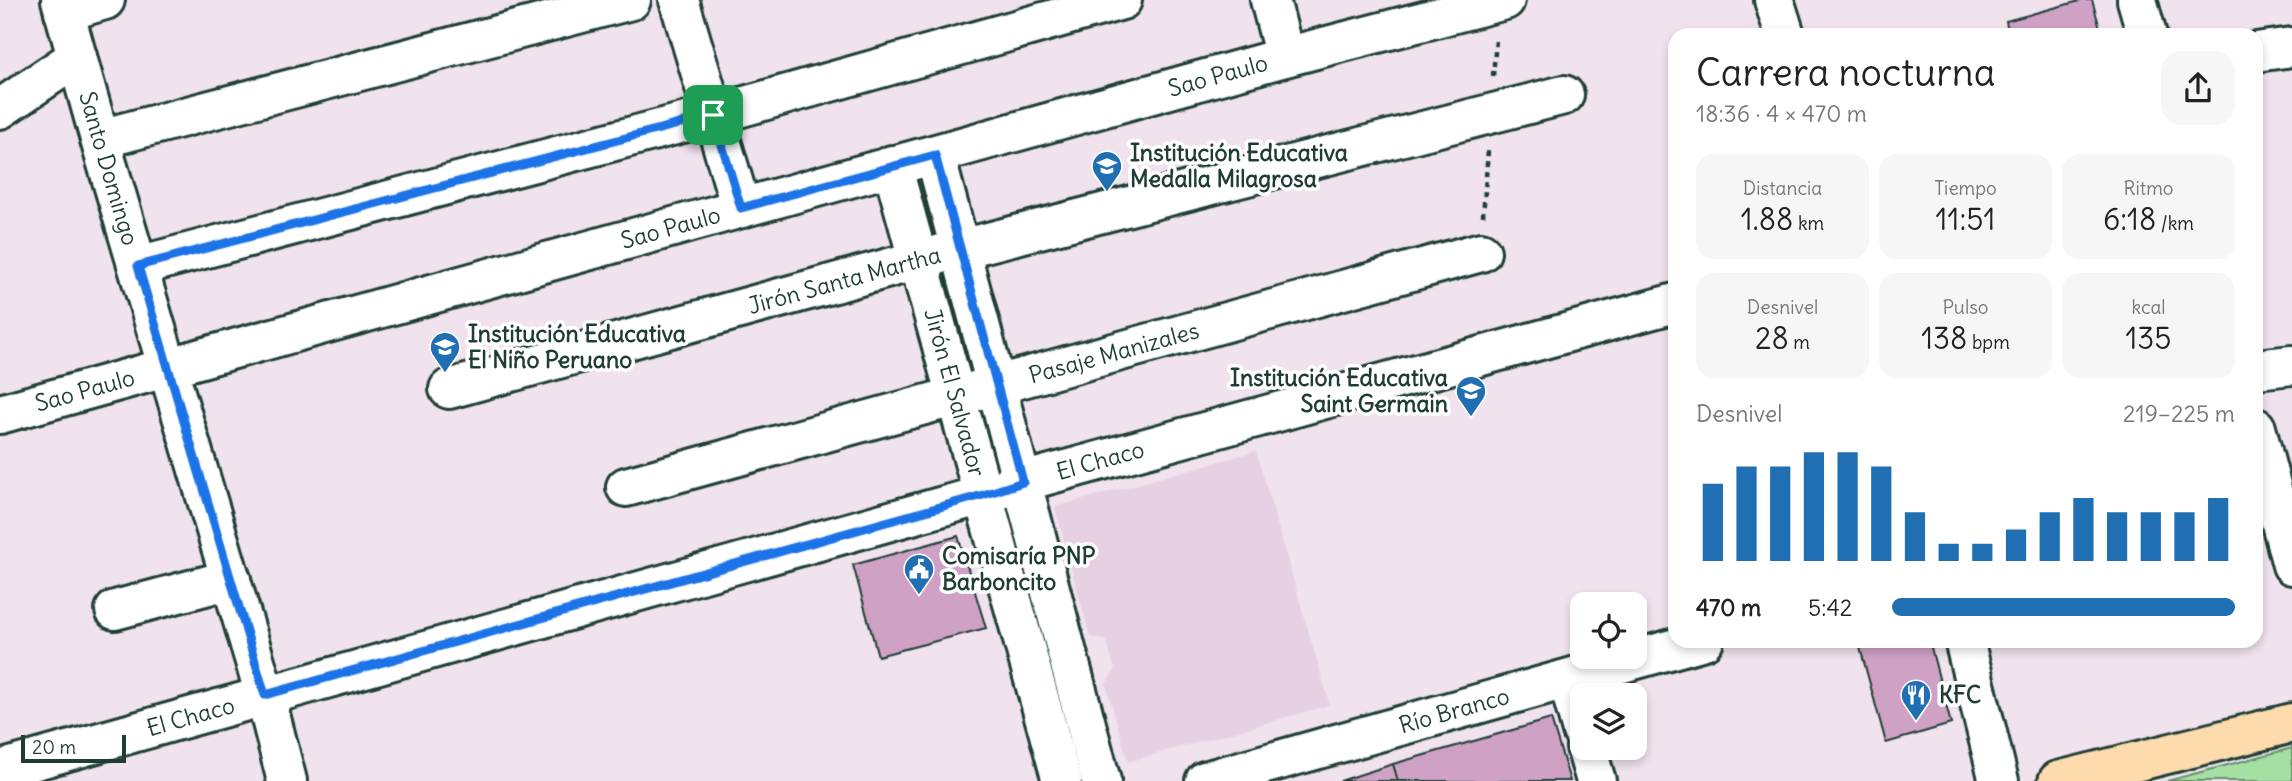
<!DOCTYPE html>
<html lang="es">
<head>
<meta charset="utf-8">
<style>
  body { margin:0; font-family:Delius,sans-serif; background:#f6f6f6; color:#222; height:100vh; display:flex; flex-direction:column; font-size:26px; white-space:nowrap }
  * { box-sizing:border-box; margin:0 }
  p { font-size:23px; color:#767676 }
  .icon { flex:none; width:38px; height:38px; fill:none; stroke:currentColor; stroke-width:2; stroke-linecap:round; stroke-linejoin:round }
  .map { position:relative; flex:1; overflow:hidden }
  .side { position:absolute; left:1668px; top:28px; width:595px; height:620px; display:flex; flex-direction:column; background:#fff; border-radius:21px; box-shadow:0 4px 10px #0003 }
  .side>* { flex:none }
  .controls { position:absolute; left:1570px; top:592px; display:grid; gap:14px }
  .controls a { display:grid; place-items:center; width:77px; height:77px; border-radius:14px; background:#fff; box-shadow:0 4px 10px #0003; font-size:35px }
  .scale { position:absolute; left:21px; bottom:18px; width:105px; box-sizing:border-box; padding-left:7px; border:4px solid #1f3d34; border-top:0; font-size:19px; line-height:24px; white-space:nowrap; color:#1f3d34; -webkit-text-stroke:5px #fff; paint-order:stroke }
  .pin { position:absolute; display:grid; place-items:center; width:60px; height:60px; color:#fff; margin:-30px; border-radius:14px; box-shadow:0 4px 10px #0006 }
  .round { display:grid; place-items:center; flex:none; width:74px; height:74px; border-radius:21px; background:#f6f6f6 }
  .summary { display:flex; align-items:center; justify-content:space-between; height:119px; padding:0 28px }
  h1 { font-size:38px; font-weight:600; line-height:52px }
  .metrics { display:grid; grid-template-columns:repeat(3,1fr); gap:10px; height:119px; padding:7px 28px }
  .metrics div { display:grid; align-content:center; border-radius:18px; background:#f6f6f6; text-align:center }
  .metrics b { font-size:30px; font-weight:600 }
  .metrics small { font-size:19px; font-weight:400 }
  .metrics p { font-size:19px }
  .chart { height:196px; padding:14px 28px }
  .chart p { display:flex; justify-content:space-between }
  .chart svg { width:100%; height:126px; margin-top:7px; stroke:#1f6fb2; stroke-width:6 }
  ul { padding:0 28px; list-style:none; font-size:23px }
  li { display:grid; grid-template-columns:112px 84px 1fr; align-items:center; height:52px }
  li i { height:18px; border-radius:9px; background:#1f6fb2 }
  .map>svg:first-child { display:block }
</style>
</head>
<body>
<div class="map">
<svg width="2292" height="781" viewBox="0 0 2292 781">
  <rect width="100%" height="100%" fill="#f1e3ee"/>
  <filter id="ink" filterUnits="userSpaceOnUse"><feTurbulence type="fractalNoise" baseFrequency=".0143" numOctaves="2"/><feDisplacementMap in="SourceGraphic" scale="14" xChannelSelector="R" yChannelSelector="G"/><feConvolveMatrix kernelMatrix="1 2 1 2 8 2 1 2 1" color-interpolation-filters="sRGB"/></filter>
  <g filter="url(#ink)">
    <!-- built -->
    <path fill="#e7d0e2" d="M1256 451 1330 705 1128 762 1106 684 1115 670 1106 640 1090 637 1055 507Z"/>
    <!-- green -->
    <path fill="#a6dfa3" stroke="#628e6c" stroke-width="2" d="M2292 748V781H2167Z"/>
    <!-- building -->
    <path fill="#cfa2c5" stroke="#1f3d34" stroke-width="2" d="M2083 0H2092L2102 35H2009L2006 21Z
      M958 536 986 628 878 656 853 565Z
      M1858 640H1929L1951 724 1886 743Z
      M1551 719 1570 781H1398L1393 764Z
      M1393 764 1398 781H1340Z"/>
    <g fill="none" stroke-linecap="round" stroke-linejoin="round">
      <!-- minor casing -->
      <g stroke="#1f3d34" stroke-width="44">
        <g id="minor">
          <path id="s1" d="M61 0 103 150 265 695 287 781"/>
          <path d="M679 0 741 208"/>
          <path d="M1270 0 1285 57"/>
          <path d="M1774 0 1785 35"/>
          <path d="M2137 0 2147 35"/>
          <path d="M64 12 105 0"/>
          <path d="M2256 52 2292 47"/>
          <path d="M0 109 77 57"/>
          <path d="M100 139 631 0"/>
          <path d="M935 155 1101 781"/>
          <path id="s2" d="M892 165 1062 781"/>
          <path d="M138 266 713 115 1122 0"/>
          <path d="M2256 369 2292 365"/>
          <path id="s3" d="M449 389 918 260 1564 95"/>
          <path id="s4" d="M0 414 1285 57 1505 0"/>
          <path d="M2256 428 2292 565"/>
          <path id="s5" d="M626 487 1481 252"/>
          <path d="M115 610 231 579"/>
          <path d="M1964 640 1999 781"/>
          <path d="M1568 680 1582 731"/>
          <path d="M1586 747 1596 781"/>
          <path id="s6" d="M0 770 983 495 1022 482 1675 303"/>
          <path id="s7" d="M1205 781 1704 640"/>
        </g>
      </g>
      <!-- major casing -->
      <g stroke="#1f3d34" stroke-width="44">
        <path id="major" d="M2058 781 2292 723"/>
      </g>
      <!-- path -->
      <path stroke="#1f3d34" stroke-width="4.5" stroke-dasharray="5 5" stroke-linecap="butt" d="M1493 76 1496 40
        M1483 216 1488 151"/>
      <!-- minor -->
      <use href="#minor" stroke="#fff" stroke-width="38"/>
      <!-- major -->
      <use href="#major" stroke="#fedbac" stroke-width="38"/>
    </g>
  </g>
  <g fill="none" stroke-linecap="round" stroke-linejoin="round" filter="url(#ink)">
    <!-- route casing -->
    <g stroke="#fff" stroke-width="14">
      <path id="route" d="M713 115 741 208 935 155 1023 482 983 495 265 695 138 266Z"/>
    </g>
    <!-- route -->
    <use href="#route" stroke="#1a73e8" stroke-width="9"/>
  </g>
  <!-- icons -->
  <defs>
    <g id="school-pin" transform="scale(1.575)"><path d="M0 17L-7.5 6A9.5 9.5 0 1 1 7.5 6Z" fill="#1f6fb2" stroke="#fff"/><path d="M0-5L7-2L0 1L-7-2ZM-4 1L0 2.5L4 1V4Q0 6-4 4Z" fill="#fff"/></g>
    <g id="civic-pin" transform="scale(1.575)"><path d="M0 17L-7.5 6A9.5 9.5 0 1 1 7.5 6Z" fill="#1f6fb2" stroke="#fff"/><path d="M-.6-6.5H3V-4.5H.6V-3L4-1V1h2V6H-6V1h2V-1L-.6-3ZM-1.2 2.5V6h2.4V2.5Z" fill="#fff"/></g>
    <g id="restaurant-pin" transform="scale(1.575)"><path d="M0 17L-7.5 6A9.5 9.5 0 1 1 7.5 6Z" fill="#1f6fb2" stroke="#fff"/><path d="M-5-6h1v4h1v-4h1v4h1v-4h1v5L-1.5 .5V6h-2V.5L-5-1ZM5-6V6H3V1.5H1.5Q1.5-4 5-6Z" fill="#fff"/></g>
  </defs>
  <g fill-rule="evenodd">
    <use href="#school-pin" x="1107" y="166"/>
    <use href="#school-pin" x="445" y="347"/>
    <use href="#school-pin" x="1471" y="391"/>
    <use href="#civic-pin" x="919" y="569"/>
    <use href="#restaurant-pin" x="1916" y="695"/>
  </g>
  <g text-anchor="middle" stroke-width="7" stroke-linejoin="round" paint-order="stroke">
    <!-- street labels -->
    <g font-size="23" fill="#1f3d34" stroke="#fff">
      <text dy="8" stroke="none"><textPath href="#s4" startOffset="1264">Sao Paulo</textPath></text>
      <text dy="8" stroke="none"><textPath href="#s1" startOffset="175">Santo Domingo</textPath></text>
      <text dy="8" stroke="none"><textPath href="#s4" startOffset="696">Sao Paulo</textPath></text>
      <text dy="8" stroke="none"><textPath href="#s3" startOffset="410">Jirón Santa Martha</textPath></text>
      <text dy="8" stroke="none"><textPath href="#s5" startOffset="506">Pasaje Manizales</textPath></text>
      <text dy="8" stroke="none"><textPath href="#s4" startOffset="88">Sao Paulo</textPath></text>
      <text dy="8" stroke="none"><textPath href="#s2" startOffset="236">Jirón El Salvador</textPath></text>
      <text dy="8" stroke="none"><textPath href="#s6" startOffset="1143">El Chaco</textPath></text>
      <text dy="8" stroke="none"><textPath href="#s7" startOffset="259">Río Branco</textPath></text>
      <text dy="8" stroke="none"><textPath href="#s6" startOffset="198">El Chaco</textPath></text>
    </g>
    <!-- poi labels -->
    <g font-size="23" font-weight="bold" fill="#1f3d34" stroke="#fff" text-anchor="start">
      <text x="1130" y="161">Institución Educativa<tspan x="1130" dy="26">Medalla Milagrosa</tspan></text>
      <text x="468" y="342">Institución Educativa<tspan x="468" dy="26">El Niño Peruano</tspan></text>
      <text x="1448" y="386" text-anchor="end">Institución Educativa<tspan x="1448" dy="26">Saint Germain</tspan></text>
      <text x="942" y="564">Comisaría PNP<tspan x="942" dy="26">Barboncito</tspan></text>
      <text x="1939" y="703">KFC</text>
    </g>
  </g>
</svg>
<div class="controls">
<a><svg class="icon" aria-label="locate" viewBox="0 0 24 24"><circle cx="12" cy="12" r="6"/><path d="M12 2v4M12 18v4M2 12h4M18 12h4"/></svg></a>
<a><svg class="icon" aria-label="layers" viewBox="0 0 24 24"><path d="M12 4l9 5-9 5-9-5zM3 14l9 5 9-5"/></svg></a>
</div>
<div class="scale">20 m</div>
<div class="pin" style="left:713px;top:115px;background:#1e9e55"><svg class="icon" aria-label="arrive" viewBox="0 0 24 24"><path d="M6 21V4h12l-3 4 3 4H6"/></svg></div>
<section class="side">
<div class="summary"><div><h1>Carrera nocturna</h1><p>18:36 · 4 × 470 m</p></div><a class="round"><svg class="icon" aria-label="share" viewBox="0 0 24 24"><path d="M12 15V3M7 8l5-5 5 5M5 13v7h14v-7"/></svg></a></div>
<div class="metrics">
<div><p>Distancia</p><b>1.88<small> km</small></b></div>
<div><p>Tiempo</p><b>11:51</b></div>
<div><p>Ritmo</p><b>6:18<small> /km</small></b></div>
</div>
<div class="metrics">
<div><p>Desnivel</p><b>28<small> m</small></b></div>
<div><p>Pulso</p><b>138<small> bpm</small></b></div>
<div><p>kcal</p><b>135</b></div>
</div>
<div class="chart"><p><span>Desnivel</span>219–225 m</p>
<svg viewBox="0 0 160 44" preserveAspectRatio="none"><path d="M5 44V17M15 44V11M25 44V11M35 44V6M45 44V6M55 44V11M65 44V27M75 44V38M85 44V38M95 44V33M105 44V27M115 44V22M125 44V27M135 44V27M145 44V27M155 44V22"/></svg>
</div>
<ul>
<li><b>470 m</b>5:42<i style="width:100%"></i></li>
</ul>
</section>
</div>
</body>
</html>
